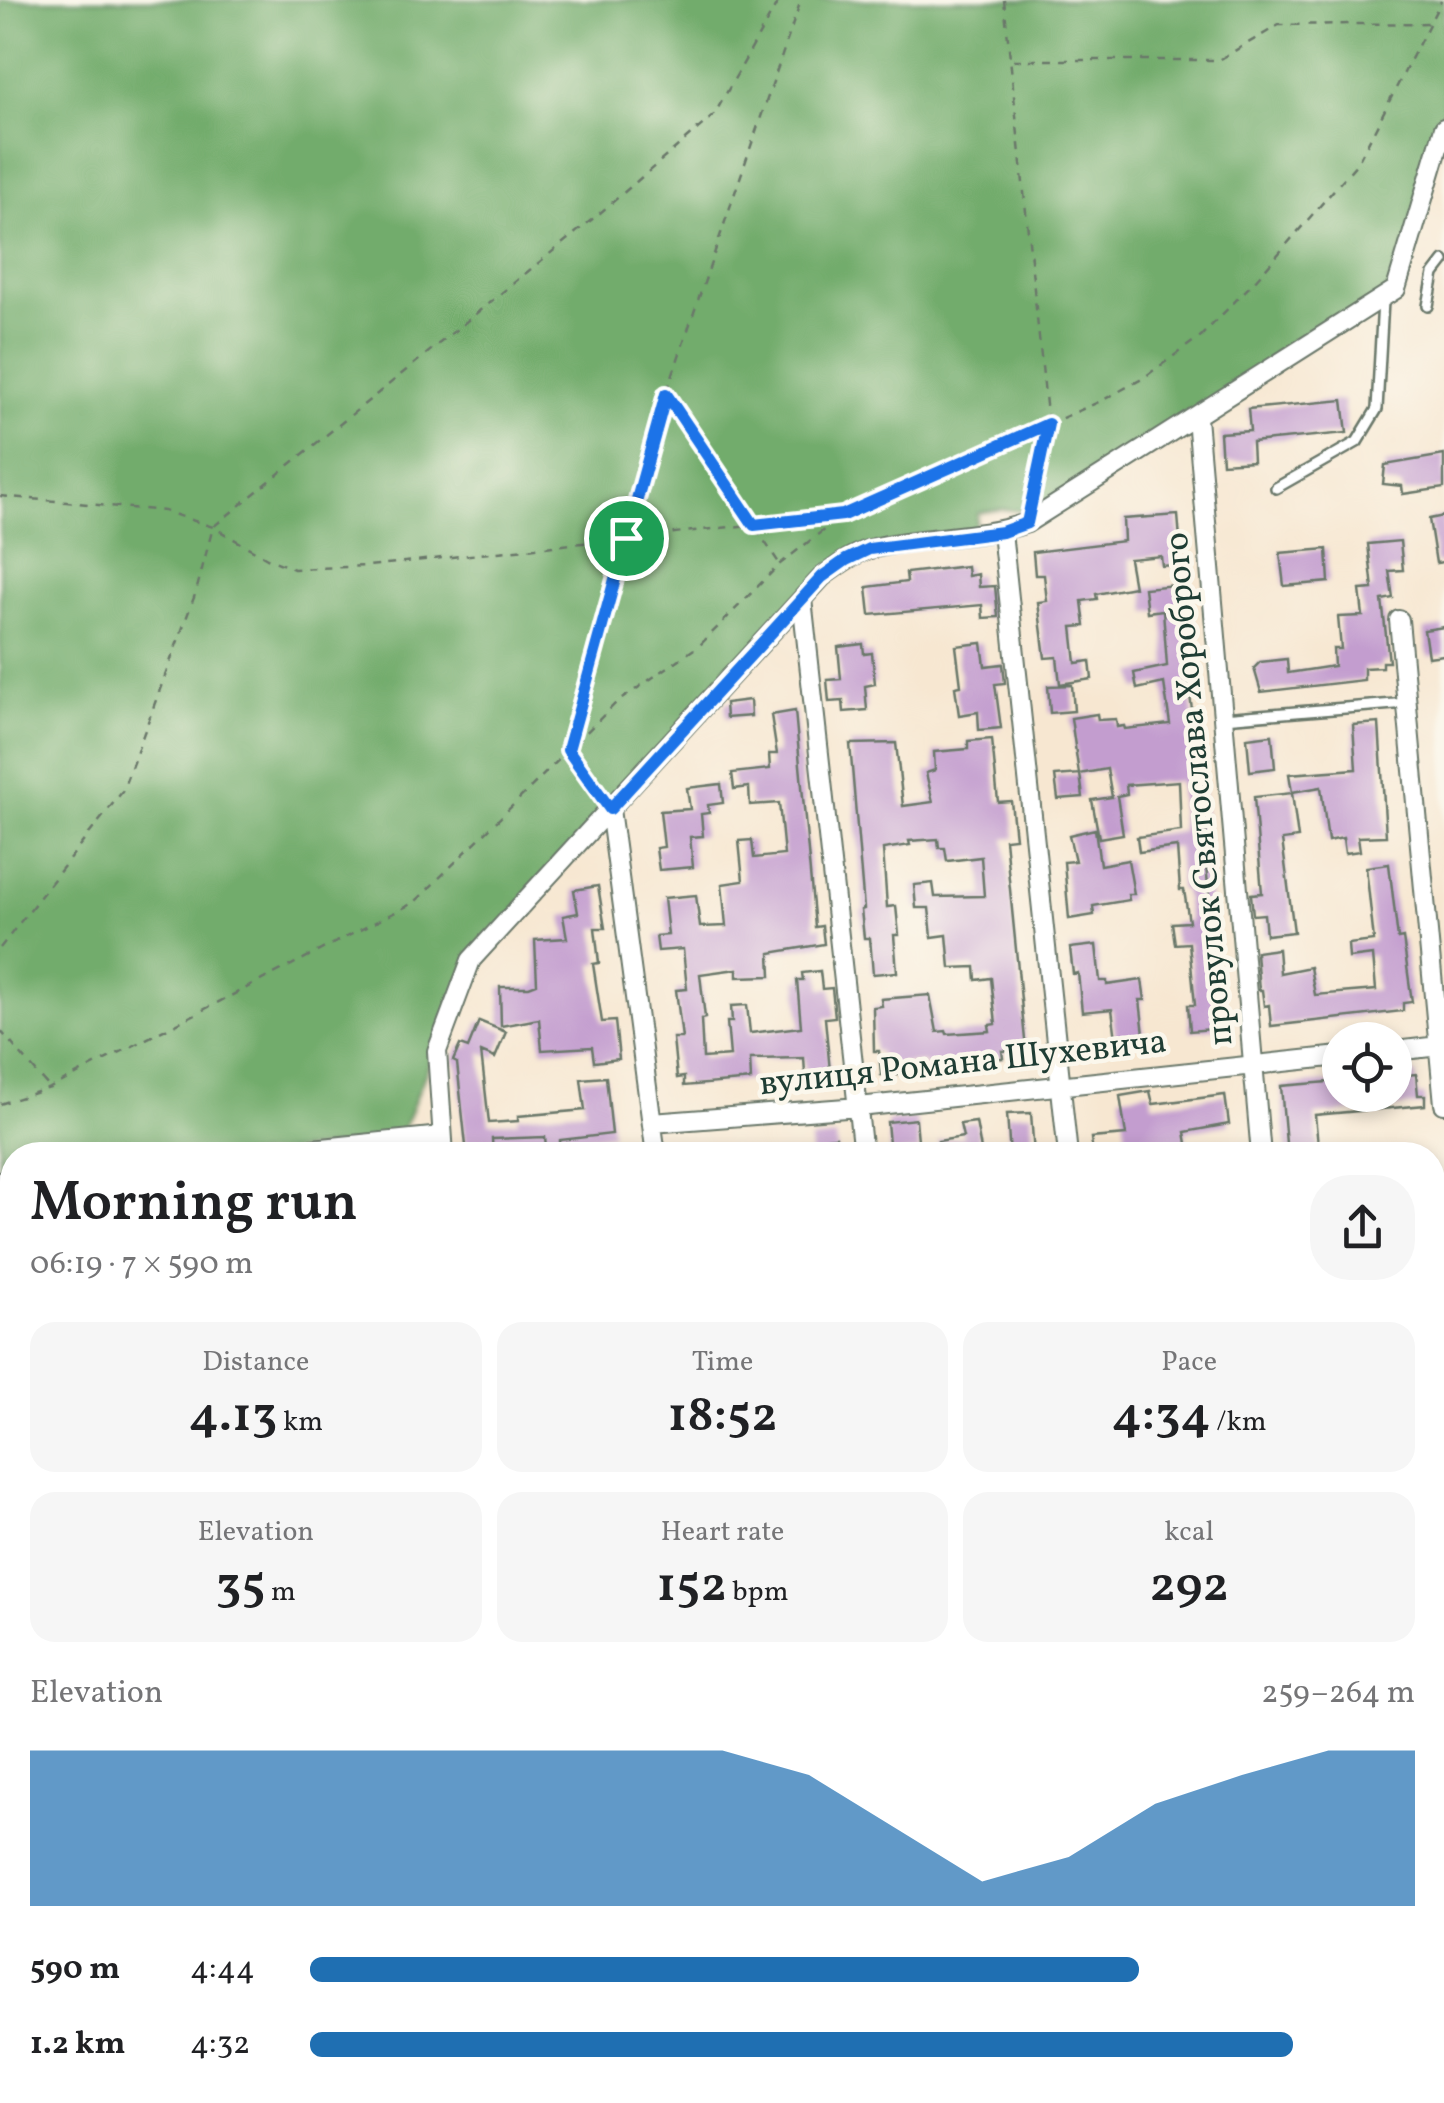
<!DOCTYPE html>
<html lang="en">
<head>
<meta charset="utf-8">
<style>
  body { margin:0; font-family:Vollkorn,serif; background:#f6f6f6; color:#202124; height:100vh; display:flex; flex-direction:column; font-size:38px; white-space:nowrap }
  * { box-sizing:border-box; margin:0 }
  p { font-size:32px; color:#757577 }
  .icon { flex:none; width:55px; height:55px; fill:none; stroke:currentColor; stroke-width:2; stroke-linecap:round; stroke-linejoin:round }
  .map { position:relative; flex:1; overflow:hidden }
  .details { position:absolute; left:0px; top:1142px; width:1445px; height:962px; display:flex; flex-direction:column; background:#fff; border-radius:40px 40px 0 0; box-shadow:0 5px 15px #0003 }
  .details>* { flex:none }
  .fabs { position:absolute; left:1322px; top:1022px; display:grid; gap:20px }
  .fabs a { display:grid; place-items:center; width:90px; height:90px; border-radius:50%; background:#fff; box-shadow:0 5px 15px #0003; font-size:50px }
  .pin { position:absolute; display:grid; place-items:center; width:85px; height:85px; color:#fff; margin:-42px; border:5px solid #fff; border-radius:50%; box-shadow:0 2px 10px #0007 }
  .round { display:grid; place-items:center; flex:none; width:105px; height:105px; border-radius:40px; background:#f6f6f6 }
  .head { display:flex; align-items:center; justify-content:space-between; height:170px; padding:0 30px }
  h1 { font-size:55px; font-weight:600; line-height:75px }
  .stats { display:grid; grid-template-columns:repeat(3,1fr); gap:15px; height:170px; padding:10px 30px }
  .stats div { display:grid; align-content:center; border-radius:25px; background:#f6f6f6; text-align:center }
  .stats b { font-size:50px; font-weight:600 }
  .stats small { font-size:28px; font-weight:400 }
  .stats p { font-size:28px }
  .chart { height:280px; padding:20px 30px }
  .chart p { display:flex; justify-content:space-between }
  .chart svg { width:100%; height:180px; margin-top:10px; fill:#1f6fb2; opacity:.7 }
  ul { padding:0 30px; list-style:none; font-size:32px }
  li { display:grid; grid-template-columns:160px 120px 1fr; align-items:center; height:75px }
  li i { height:25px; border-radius:12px; background:#1f6fb2 }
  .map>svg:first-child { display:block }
</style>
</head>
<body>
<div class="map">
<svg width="1444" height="2103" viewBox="0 0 1444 2103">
  <rect width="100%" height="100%" fill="#fbf7ec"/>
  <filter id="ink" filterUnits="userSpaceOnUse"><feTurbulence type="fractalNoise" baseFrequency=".01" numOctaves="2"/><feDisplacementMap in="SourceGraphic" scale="20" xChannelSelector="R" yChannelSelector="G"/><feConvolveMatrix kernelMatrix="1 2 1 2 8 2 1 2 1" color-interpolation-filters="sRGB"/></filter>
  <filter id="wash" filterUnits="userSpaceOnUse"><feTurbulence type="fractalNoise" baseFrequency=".0048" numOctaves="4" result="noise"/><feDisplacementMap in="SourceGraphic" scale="40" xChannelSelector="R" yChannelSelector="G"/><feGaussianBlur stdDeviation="2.25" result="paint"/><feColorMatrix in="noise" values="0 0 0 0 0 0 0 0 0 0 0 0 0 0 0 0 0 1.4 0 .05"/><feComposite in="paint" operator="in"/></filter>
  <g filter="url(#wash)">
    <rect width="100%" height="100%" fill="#f7e7d1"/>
    <!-- green -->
    <path fill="#8dc77c" stroke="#568258" stroke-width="2.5" d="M1444 1804V2103H559V2093L1432 2092V1807Z"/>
    <!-- forest -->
    <path fill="#72ac6c" stroke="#487450" stroke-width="2.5" d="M0 0H1444V129L1396 289 1036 513 1002 509 978 513 975 529 845 560 471 960 399 1140 252 1155H12V1179L0 1181Z
      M1422 2093 1425 2103H559V2093Z"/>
    <g id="blocks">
      <!-- building -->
      <path fill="#c39dcf" d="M1343 400 1347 433 1252 442 1253 461 1222 463 1220 433 1250 431 1248 409Z
        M1444 455V488L1403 494 1402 486 1383 484 1385 465Z
        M1178 515 1182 564 1162 566 1161 556 1129 559 1134 587 1096 594 1097 599 1082 601 1085 626 1072 627 1076 663 1090 661 1092 679 1060 684 1057 657 1045 658 1038 602 1047 601 1044 575H1035L1033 552 1124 541 1123 519Z
        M1444 516V562L1436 563 1429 519Z
        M1400 541 1403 570 1389 571 1393 598 1382 600 1389 662H1382V667L1364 668V680L1261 692 1254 668 1260 662 1287 659 1288 673 1334 666 1333 649H1341L1338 617 1363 616 1360 590 1373 589 1368 544Z
        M1327 549 1329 582 1284 586 1280 553Z
        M967 566 968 576 978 574 979 587 995 586 998 617 983 618 982 605 870 615 867 587 907 582 906 573Z
        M1175 585 1176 592 1183 591 1188 617 1189 688 1203 791 1209 866H1206L1223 1028 1190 1031 1188 1005H1195L1189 943 1175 944 1172 923 1189 922 1184 890H1180L1177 847 1139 852 1137 837 1181 831 1179 781 1126 785 1127 794 1117 796 1123 834 1099 838 1092 800 1112 797 1107 769 1079 774 1071 718 1097 714 1098 720 1116 719 1117 727 1124 726 1125 729 1170 724 1164 683 1137 689 1134 673 1167 666 1163 610 1147 612 1144 588Z
        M1444 627V655L1428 657 1424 630Z
        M982 643 985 666 1003 664 1005 683 995 684 1001 728 979 730 978 712 959 715 955 687 961 686 956 646Z
        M863 644 864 654 872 653 875 684 865 686 867 710 844 712 843 701 829 702 827 680 841 679 838 647Z
        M1072 685 1074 711 1050 713 1048 686Z
        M750 700 751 716 726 718 725 703Z
        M795 711 815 927 822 926 824 944 770 953 771 976 737 977V969L700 974 705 1018 701 1019 703 1058 730 1056 727 1022H732L731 1006 747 1005 750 1033 801 1027 797 980H803L802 973 820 971 822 989 832 988 835 1017 825 1018 830 1071 805 1073 804 1058 750 1059 751 1080 684 1086V1077L677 1078 673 1038H682L676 990 687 989 683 949 658 951 656 936 668 935 664 898 696 895 700 927 726 926 722 884 743 881 739 841 752 840 754 858 784 855 779 803 750 805 749 787 734 789 732 773 770 769 769 754H777L771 715Z
        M1379 723 1386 836 1358 837 1360 851 1345 853 1343 838 1328 841 1321 787 1292 792 1289 774 1356 769 1353 725Z
        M1272 735 1275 768 1250 771 1247 738Z
        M992 739 998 802 1011 801 1015 838 1005 839 1026 1050 1002 1051 1003 1058 967 1060V1068L926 1072 925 1062 898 1064V1075H881L879 1051H874L873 1007 882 1006 881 999 930 995 937 1032 946 1031 947 1034 990 1031 989 1025 996 1024 991 978 976 980 975 967 950 968 947 935 932 937 929 908H916L914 885 933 883 935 897 984 896 981 857 947 861 945 848H939L938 839 909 841 910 845 883 849 887 907 896 906 899 935H894L897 972 873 974 870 938H864L861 910 864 909 850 744 896 743 903 806 933 802 926 773 935 770 934 752 968 749V741Z
        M1080 774 1083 797 1058 799 1055 776Z
        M721 784 723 803 708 805 709 813 701 814 703 836 690 837 693 867 659 870 656 848 664 847 660 811 690 809 687 788Z
        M1292 793 1298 838 1282 840 1294 932 1266 935 1264 914 1253 915 1251 894 1262 893 1254 797Z
        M1095 829 1100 865 1128 860 1134 894H1128L1129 900 1093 906 1094 915 1069 919 1064 862 1075 861 1069 835Z
        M1389 864 1398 939 1403 938 1412 1002 1403 1003V1011L1271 1026 1269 1005 1264 1006 1262 990H1259L1256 952 1278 949 1280 973 1310 967 1315 995 1376 990 1373 955 1349 958 1348 944 1374 941 1366 867Z
        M598 886 605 928H595L599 963 593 964 602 1022 615 1021 619 1059 594 1062 592 1047 542 1050 539 1019 501 1026 500 987H529L537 984 535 940 567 938 563 916 578 913 574 890Z
        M1096 945 1100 981H1107V985L1142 980 1145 1000H1140L1145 1043 1117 1046 1112 1009 1082 1012 1078 973 1073 974 1070 948Z
        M479 1021 506 1032 495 1058 481 1052 489 1123 518 1121V1116L585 1110 581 1079 606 1077 612 1134 560 1140V1146L546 1147 545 1137 492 1139 493 1155H467L457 1063 453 1061 460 1045 468 1048Z
        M1416 1074 1418 1095H1425V1105L1315 1115 1319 1155H1287L1281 1086 1340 1081V1095H1395V1076Z
        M1150 1091 1153 1104 1225 1095 1229 1124 1185 1132 1189 1155H1168V1152L1093 1155 1091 1138 1126 1135 1120 1096Z
        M1031 1113 1034 1155H1010L1007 1114Z
        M916 1119 919 1151 890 1154 887 1122Z
        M976 1122 982 1155H968V1152L940 1155 938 1141 963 1137 960 1124Z
        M836 1137 838 1155H811L810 1140Z"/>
    </g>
  </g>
  <g filter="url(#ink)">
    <use href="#blocks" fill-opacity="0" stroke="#6b786b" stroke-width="2.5"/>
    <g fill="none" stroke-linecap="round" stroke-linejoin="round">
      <!-- lane casing -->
      <g stroke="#6b786b" stroke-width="14">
        <path id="lane" d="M1428 306 1434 274 1444 261
          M1276 488 1357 442 1377 409 1383 301
          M1223 718 1407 703
          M1432 1881 1444 1879
          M1432 1984 1436 1997 1444 2007"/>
      </g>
      <!-- street casing -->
      <g stroke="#6b786b" stroke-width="22">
        <path id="street" d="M1197 418 1261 1155
          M1002 532 1068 1155
          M802 599 863 1155
          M1399 620 1444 1104
          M610 809 656 1155
          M1395 1051 1439 1046
          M652 1123 859 1107 1340 1056
          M252 1155 442 1136
          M444 1155 437 1051 471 960 822 577C837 566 852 554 870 549 921 535 976 540 1027 523L1396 289 1444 128
          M0 1181 12 1179
          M0 1495 12 1494
          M123 2092 124 2103
          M328 2092 329 2103
          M541 2092V2103"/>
      </g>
      <!-- secondary casing -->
      <g stroke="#6b786b" stroke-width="28">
        <path id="secondary" d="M1432 1783 1444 1781
          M0 1967 12 1965"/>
      </g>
      <!-- path -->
      <path stroke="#6b786b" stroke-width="2.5" stroke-dasharray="8 8" stroke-linecap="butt" d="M1004 0 1048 424 1032 500
        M1013 60H1219L1279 25 1430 23
        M667 395 779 563
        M0 496 164 511 213 527 267 558 294 569 368 566 842 515
        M570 746 666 394 801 0
        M570 753 600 796
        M0 948 122 792 196 592 213 527 600 213 714 115 779 0
        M0 1030 48 1086
        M0 1104 50 1088 415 902 616 703 700 645 780 564 843 515 1103 400 1142 379 1201 336 1254 282 1358 162 1441 1
        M866 2092 868 2103
        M992 2092 1001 2102
        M1148 2092 1155 2103
        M1397 2092 1403 2103
        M812 2103 822 2092"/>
      <!-- lane -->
      <use href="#lane" stroke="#fff" stroke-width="9"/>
      <!-- street -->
      <use href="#street" stroke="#fff" stroke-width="18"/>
      <!-- secondary -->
      <use href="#secondary" stroke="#fff" stroke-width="22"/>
    </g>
  </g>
  <g fill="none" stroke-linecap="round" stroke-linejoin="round" filter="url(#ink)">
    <!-- route casing -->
    <g stroke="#fff" stroke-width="20">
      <path id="route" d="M666 394 754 525 843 515 1048 424 1027 523 1002 532 869 549 846 560 822 577 802 599 610 809 568 750Z"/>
    </g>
    <!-- route -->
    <use href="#route" stroke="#1a73e8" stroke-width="12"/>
  </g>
  <g text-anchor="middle" stroke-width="9" stroke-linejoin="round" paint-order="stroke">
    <!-- street labels -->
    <g font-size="35" fill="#1f3d34" stroke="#fbf7ec">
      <text transform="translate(1197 789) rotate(-95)" y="12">провулок Святослава Хороброго</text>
      <text transform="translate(963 1061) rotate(-6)" y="12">вулиця Романа Шухевича</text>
    </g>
  </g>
</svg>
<div class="fabs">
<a><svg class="icon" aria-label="locate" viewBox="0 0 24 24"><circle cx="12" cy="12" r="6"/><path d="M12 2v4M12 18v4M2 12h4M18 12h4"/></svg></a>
</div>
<div class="pin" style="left:626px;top:538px;background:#1e9e55"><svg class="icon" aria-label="arrive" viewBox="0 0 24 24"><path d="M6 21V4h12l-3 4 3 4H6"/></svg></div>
<section class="details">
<div class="head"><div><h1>Morning run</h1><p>06:19 · 7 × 590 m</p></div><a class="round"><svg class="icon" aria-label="share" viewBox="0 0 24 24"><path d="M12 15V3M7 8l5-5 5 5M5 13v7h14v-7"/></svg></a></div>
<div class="stats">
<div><p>Distance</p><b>4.13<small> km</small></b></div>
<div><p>Time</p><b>18:52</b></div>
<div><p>Pace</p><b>4:34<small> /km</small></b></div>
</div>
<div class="stats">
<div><p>Elevation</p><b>35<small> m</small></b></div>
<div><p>Heart rate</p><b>152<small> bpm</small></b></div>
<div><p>kcal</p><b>292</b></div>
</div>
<div class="chart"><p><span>Elevation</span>259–264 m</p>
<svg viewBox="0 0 160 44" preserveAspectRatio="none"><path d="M0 44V6L10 6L20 6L30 6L40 6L50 6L60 6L70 6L80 6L90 12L100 25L110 38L120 32L130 19L140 12L150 6L160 6V44z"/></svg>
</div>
<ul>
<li><b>590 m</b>4:44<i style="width:75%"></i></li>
<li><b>1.2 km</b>4:32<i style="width:89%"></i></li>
</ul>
</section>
</div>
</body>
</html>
